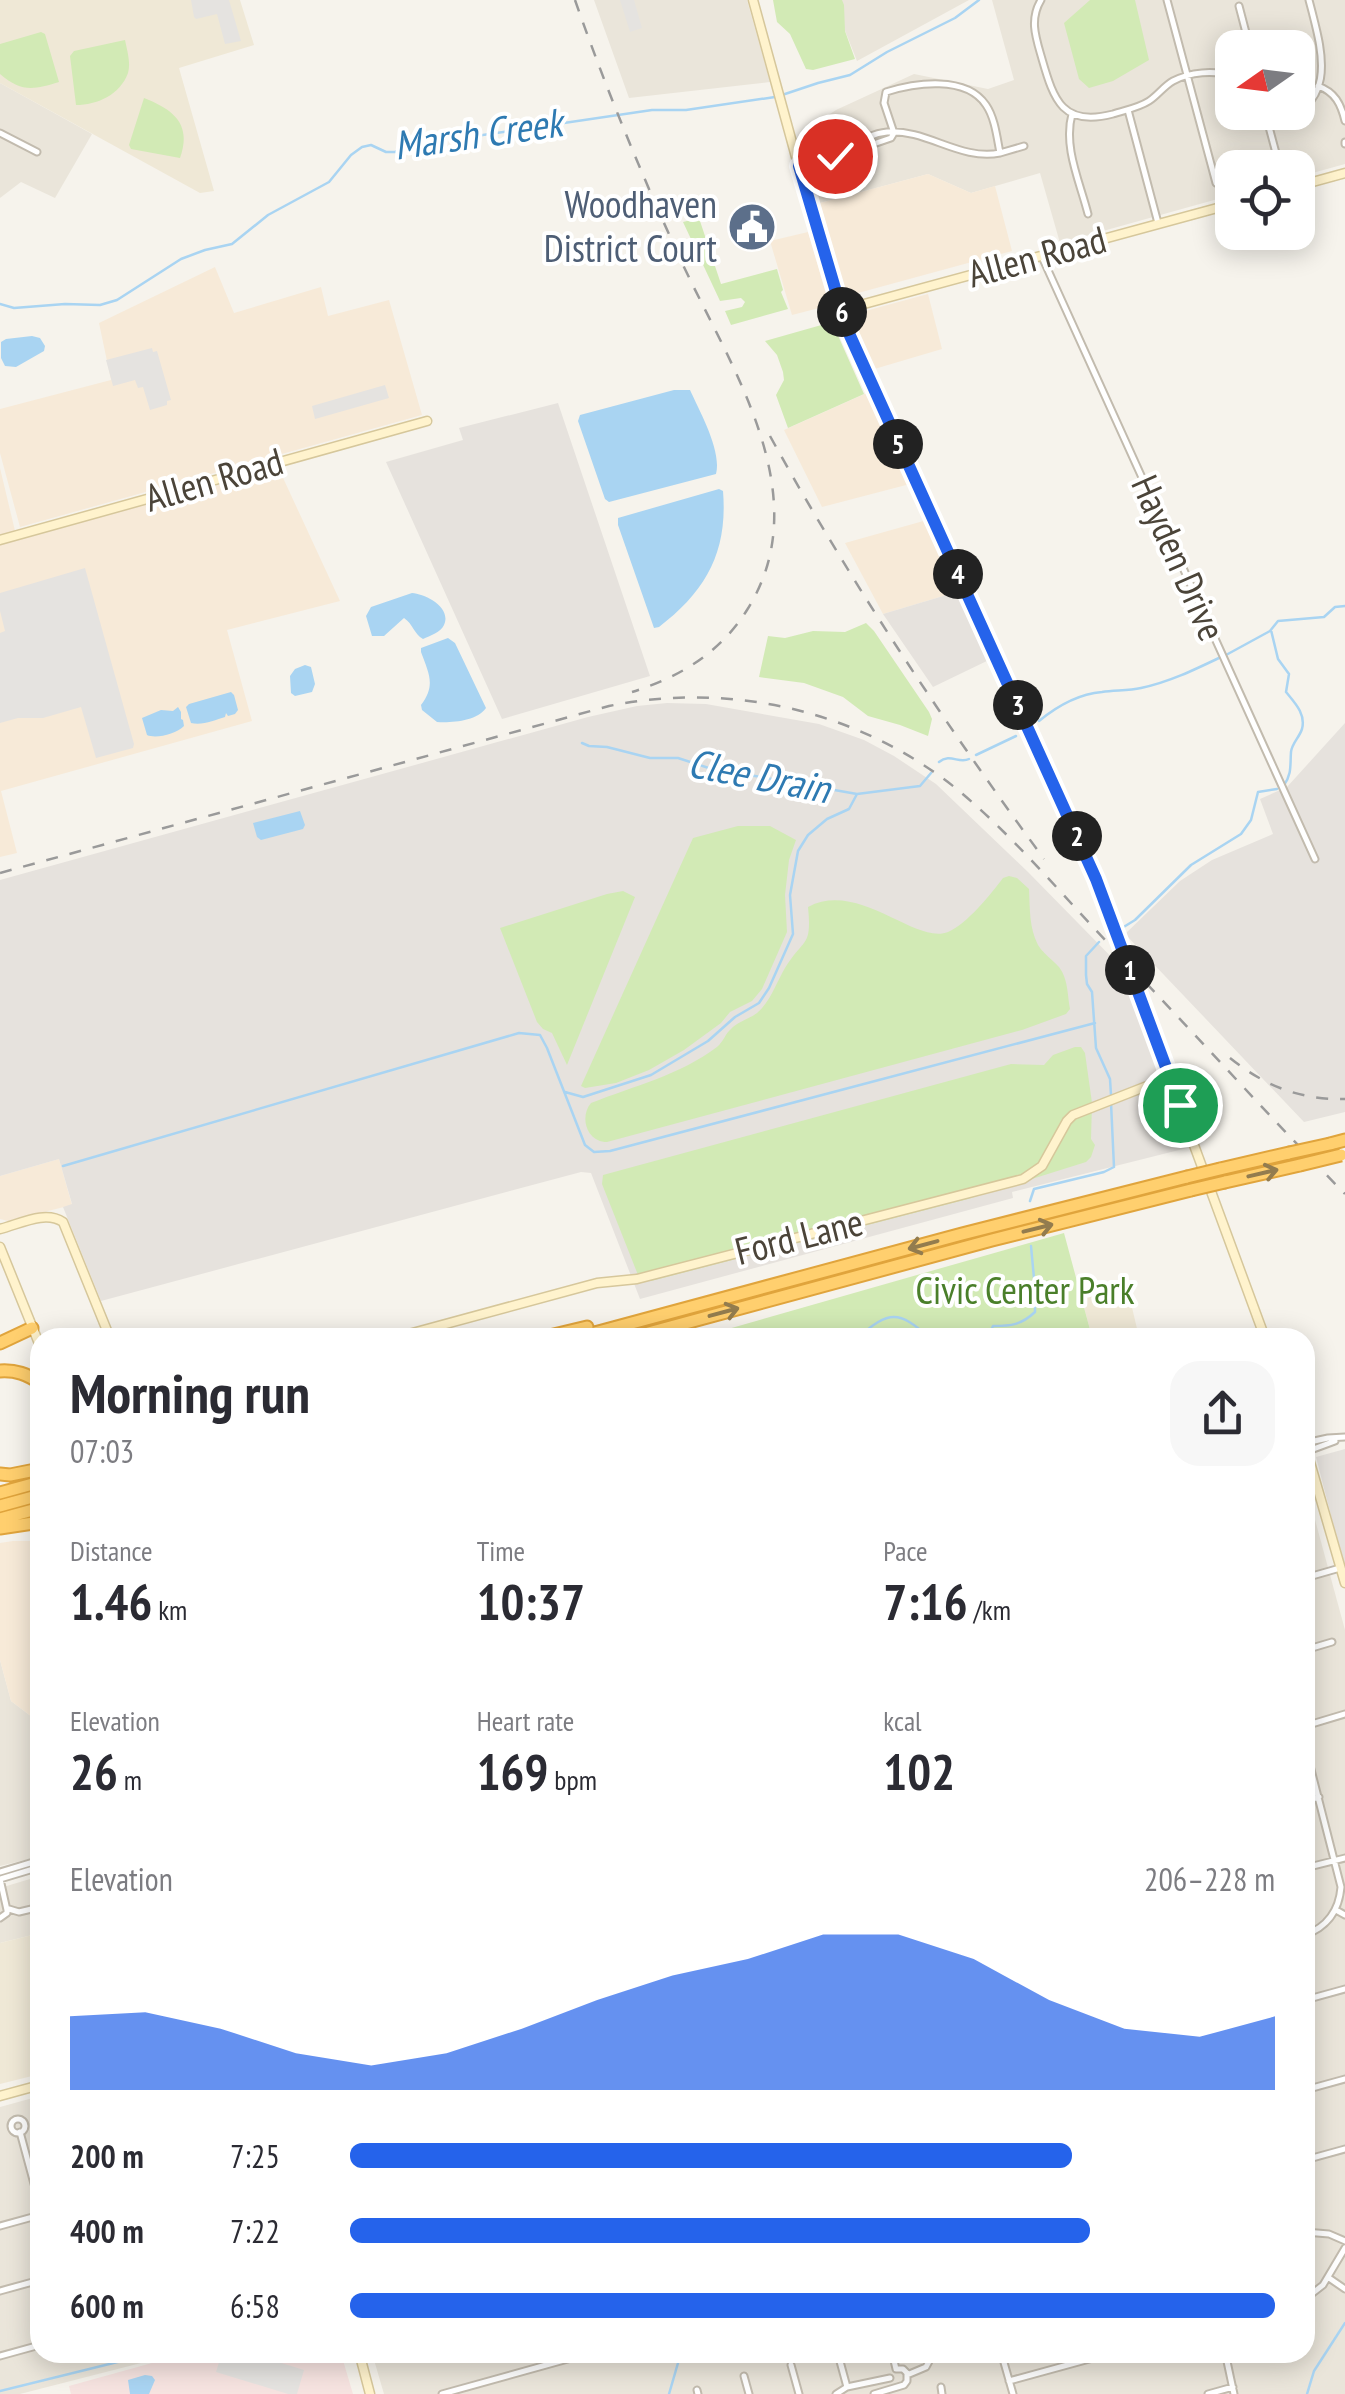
<!DOCTYPE html>
<html lang="en">
<head>
<meta charset="utf-8">
<style>
  body { margin:0; font-family:"PT Sans Narrow",sans-serif; background:#f7f7f7; color:#2b2b33; height:100vh; display:flex; flex-direction:column; font-size:38px; white-space:nowrap }
  * { box-sizing:border-box; margin:0 }
  p { font-size:32px; color:#7c7c81 }
  .icon { flex:none; width:55px; height:55px; fill:none; stroke:currentColor; stroke-width:2; stroke-linecap:round; stroke-linejoin:round }
  .map { position:relative; flex:1; overflow:hidden }
  .side { position:absolute; left:30px; top:1328px; width:1285px; height:1035px; display:flex; flex-direction:column; background:#fff; border-radius:30px; box-shadow:0 5px 25px #0003 }
  .side>* { flex:none }
  .needle { width:65px; rotate:256deg }
  .tools { position:absolute; left:1215px; top:30px; display:grid; gap:20px }
  .tools a { display:grid; place-items:center; width:100px; height:100px; border-radius:20px; background:#fff; box-shadow:0 5px 25px #0003; font-size:50px }
  .pin { position:absolute; display:grid; place-items:center; width:85px; height:85px; color:#fff; margin:-42px; border:5px solid #fff; border-radius:50%; box-shadow:0 2px 10px #0007 }
  .km { position:absolute; width:50px; height:50px; margin:-25px; border-radius:50%; background:#222; color:#fff; font-size:28px; line-height:50px; text-align:center }
  .round { display:grid; place-items:center; flex:none; width:105px; height:105px; border-radius:30px; background:#f7f7f7 }
  .overview { display:flex; align-items:center; justify-content:space-between; height:170px; padding:0 40px }
  h1 { font-size:55px; font-weight:600; line-height:75px }
  .metrics { display:grid; grid-template-columns:repeat(3,1fr); gap:15px; height:170px; padding:10px 40px }
  .metrics div { display:grid; align-content:center }
  .metrics b { font-size:50px; font-weight:600 }
  .metrics small { font-size:28px; font-weight:400 }
  .metrics p { font-size:28px }
  .chart { height:280px; padding:20px 40px }
  .chart p { display:flex; justify-content:space-between }
  .chart svg { width:100%; height:180px; margin-top:10px; fill:#2563eb; opacity:.7 }
  ul { padding:0 40px; list-style:none; font-size:32px }
  li { display:grid; grid-template-columns:160px 120px 1fr; align-items:center; height:75px }
  li i { height:25px; border-radius:12px; background:#2563eb }
  .map>svg:first-child { display:block }
</style>
</head>
<body>
<div class="map">
<svg width="1345" height="2394" viewBox="0 0 1345 2394">
  <rect width="100%" height="100%" fill="#f6f3ec"/>
  <!-- residential -->
  <path fill="#eae5da" fill-rule="evenodd" d="M594 0H747L770 82 629 98Z
    M833 0H969L857 61Z
    M992 0H1345V164L1298 177V168H1232V195L1060 243 1040 173 971 193 928 174 820 203 801 133 836 110 914 74 988 89 1014 80ZM1232 48H1298V112H1232Z
    M0 83 92 134 55 198 21 182 0 198Z
    M1305 1483 1345 1630V2394H384L372 2353 1305 2352Z
    M0 1660 11 1701 40 1723V1853L33 1858 0 1866Z
    M40 1876V1933L0 1943V1888Z
    M40 2096V2352L180 2353 20 2394H0V2107Z"/>
  <!-- commercial -->
  <path fill="#f7ead8" d="M928 174 971 193 995 186 1012 251 847 296 820 203Z
    M808 232 827 297 823 307 792 315 770 241Z
    M215 267 234 313 321 287 328 316 389 300 422 415 20 527 0 453V409L111 380 99 323Z
    M928 294 942 349 871 370 852 326 858 313Z
    M869 392 910 484 822 507 784 430Z
    M278 467 340 601 227 630 252 721 1 791 17 853 0 857V468L16 535 185 488 188 494Z
    M927 520 960 591 883 614 845 543Z
    M59 1159 72 1205 8 1221 0 1219V1176Z
    M13 1541H40V1723L11 1701 0 1660V1543Z"/>
  <!-- industrial -->
  <path fill="#e6e2dd" d="M558 403 650 676 502 719 386 462 463 440 459 428Z
    M960 591 991 659 933 687 883 614Z
    M667 703 706 704 819 724 864 740 894 756 936 784 1028 872 1130 976 1191 1147 1012 1192 1013 1198 640 1299 591 1173 581 1172 101 1301 63 1207 72 1204 59 1159 0 1176V880L588 717 637 706Z
    M1345 723V1112L1304 1122 1125 934 1180 881 1212 860 1273 834 1260 799 1287 787Z
    M1345 1449V1570L1316 1457Z"/>
  <!-- education -->
  <path fill="#efe8d6" d="M0 0H240L254 45 179 68 214 191 200 193 0 83Z
    M1125 1278 1139 1337H1092L1080 1292Z
    M40 1933V2074L0 2084V1943Z"/>
  <!-- medical -->
  <path fill="#f6e3e0" d="M284 2352 319 2363 342 2357 353 2394H71L69 2386 188 2353Z"/>
  <!-- green -->
  <path fill="#d2eab5" d="M773 0H842L844 5 845 31 855 59 813 70 806 69 790 34 777 22Z
    M1090 0H1135L1149 60 1113 81 1089 88 1079 79 1064 23Z
    M41 32 45 34 59 82C33 90 21 92 0 74V44Z
    M125 40C127 50 131 63 128 73 120 95 97 105 76 105L70 56 74 51Z
    M144 98C174 110 192 124 180 158L131 149 129 145Z
    M699 218 721 284 777 269 783 290 781 292 788 309 731 325 725 311 742 307 745 302 741 298 720 301 683 222Z
    M832 322 864 394 788 428 776 395 784 380 783 372 777 355 765 341Z
    M866 623 874 631 929 712 932 719 928 736 900 725 868 716 843 697 804 683 759 677 768 636 785 638 813 631 845 632Z
    M738 826H770L796 840 789 860 785 895 787 932 762 989 752 1001 730 1012 721 1023 684 1050 649 1070 616 1083 585 1088 581 1086 693 838Z
    M1009 876 1017 878 1029 889C1030 909 1029 927 1038 945 1045 957 1060 963 1064 976 1068 986 1068 999 1070 1009L1066 1014 1022 1030 607 1142C587 1142 579 1117 591 1103 634 1086 680 1075 717 1047 724 1041 725 1034 731 1029 737 1022 749 1019 757 1013 771 1001 776 983 785 968 804 937 812 948 808 907 859 880 915 945 948 932 967 924 991 894 1003 878Z
    M623 891 635 897 567 1065 552 1033 543 1029 537 1022 500 928 607 894Z
    M1075 1047H1081L1085 1053 1092 1103 1091 1139 1095 1145 1091 1157 1086 1162 968 1199 651 1281 644 1280 638 1275 602 1184 603 1175 1011 1064 1044 1065 1053 1055Z
    M1064 1233 1092 1337H700Z"/>
  <!-- parking -->
  <path fill="#e5e3e0" d="M191 0H229L241 41 225 44 217 14 196 19 194 17Z
    M620 0H634L642 28 630 32Z
    M152 348 153 352 157 351 171 400 167 401V405L150 410 143 387 138 388 135 380 113 386 106 360Z
    M385 385 389 398 315 419 312 406Z
    M85 568 134 744 133 748 96 758 81 707 43 718H18L0 723V633L5 631 0 611V593Z
    M234 2353H249L304 2370 297 2394H288L216 2372 221 2356H230Z"/>
  <!-- water -->
  <path fill="#a9d4f2" d="M32 336 40 338 45 346 44 351 16 367 5 366 1 358V342L6 339Z
    M674 390H690C700 412 722 451 716 474L609 502 605 499 578 421 580 415Z
    M719 489 723 491C728 552 706 591 659 627L654 628 618 525V518Z
    M412 593C425 594 452 607 444 625 441 632 430 636 423 639 414 634 413 624 404 618L384 636H372L366 616 371 607Z
    M448 638 455 643 486 708C477 721 452 723 437 722L422 710 421 705C436 685 429 674 421 652V648Z
    M305 665 311 667 315 684 312 692 295 696 291 693 290 676 295 669Z
    M231 692 234 695 238 710 235 714 228 716 226 713 225 717C215 720 202 726 191 723L186 707 189 704Z
    M178 707 181 712V719L183 720 184 726C176 734 156 739 147 735L142 718 161 710 173 711Z
    M300 811 305 825 303 829 261 840 257 837 253 823Z
    M145 2375 152 2376 155 2380 149 2394H130L128 2380Z"/>
  <g fill="none" stroke-linecap="round" stroke-linejoin="round">
    <!-- stream -->
    <path stroke="#a9d4f2" stroke-width="2.5" d="M782 95 818 83 850 75 887 52 955 18 979 0
      M0 304 14 308 65 304 100 305 117 300 181 259 205 250 232 244 268 215 329 182 351 155 362 147 371 145 386 152H395L419 141 433 138 476 136 652 110H686L775 97
      M1271 630 1278 659 1289 674 1286 692C1295 703 1306 714 1302 729 1299 738 1292 743 1291 752 1290 765 1292 774 1284 785
      M1226 655 1270 631 1278 621 1324 617 1335 607 1345 606
      M1039 721C1056 707 1078 694 1102 692 1115 690 1128 691 1141 688 1169 682 1194 670 1221 657
      M582 743 589 746 607 747 650 758H678L724 773 755 776 857 794 920 786 931 773
      M976 755 1016 736
      M939 762C950 753 959 764 969 759
      M1122 928 1135 920 1191 865 1241 834 1251 820 1258 792 1277 789
      M1099 942 1086 956V975L1087 984 1092 992 1096 1048 1110 1079 1111 1095
      M565 1092 583 1097 651 1075 708 1041 735 1017 759 1003 769 988 793 934 790 895 798 851 808 835 827 819 849 809 857 794
      M63 1166 519 1033 540 1035 547 1048 585 1145 594 1152 610 1151 1095 1023
      M1030 1201 1034 1189 1104 1172 1114 1167 1111 1103
      M1031 1246 1035 1289
      M857 1338C890 1310 898 1310 930 1338
      M988 1338 993 1326C1011 1326 1021 1325 1035 1312V1293
      M0 2391 158 2352
      M669 2394 678 2363 675 2352
      M1307 2394 1314 2371 1345 2323"/>
    <!-- street casing -->
    <g stroke="#c2bbae" stroke-width="9">
      <path id="street" d="M1041 0C1029 20 1036 38 1042 59 1054 101 1063 127 1113 114 1125 110 1138 108 1149 101 1158 95 1164 86 1173 81 1190 72 1214 70 1232 76
        M1167 0 1216 183
        M1239 6 1250 48
        M1318 86C1335 92 1341 104 1345 121
        M1128 110 1158 223
        M1265 112 1280 168
        M1072 114C1063 147 1080 182 1088 214
        M1269 126C1340 106 1323 54 1309 0
        M0 133 37 152
        M1345 144V142
        M1000 153 1024 146
        M800 165C810 163 821 161 831 157 850 150 865 134 887 132 927 129 960 161 1000 153 997 138 995 118 986 105 966 75 915 83 886 92L884 103 894 133
        M801 175 834 165 856 150 891 138 894 133
        M1042 257 1315 859
        M1305 1443 1328 1438 1345 1437
        M1308 1451 1335 1441
        M1305 1578 1340 1568
        M1305 1650 1332 1642
        M1305 1726 1345 1714
        M1305 1746 1341 1887C1339 1911 1327 1927 1305 1935
        M1305 1801 1319 1797
        M1305 1868 1345 1858
        M0 1872 40 1860
        M0 1879 7 1910V1913L0 1918
        M0 1879 40 1867
        M9 1909 19 1912 40 1907
        M1336 1910 1345 1915
        M1305 2000 1345 1989
        M1305 2090 1345 2079
        M11 2126a7 7 0 1 1 14 0a7 7 0 1 1-14 0Z
        M20 2132 40 2206
        M1305 2160 1345 2149
        M0 2226 40 2215
        M1305 2232 1329 2234 1345 2241
        M1329 2278 1345 2289
        M0 2291 40 2280
        M1305 2299 1323 2285 1345 2248
        M892 2352 896 2369
        M1001 2352 1013 2394
        M1225 2352 1234 2394
        M838 2354 847 2387
        M0 2356 40 2345
        M791 2365 799 2394
        M907 2375 926 2367 934 2352
        M744 2376 749 2394
        M1009 2381 1115 2352
        M941 2387 942 2394
        M697 2390 698 2394
        M442 2394 593 2352
        M836 2394 847 2387 890 2378
        M874 2394 904 2385 907 2381V2373L903 2369H896
        M1208 2394 1233 2387"/>
    </g>
    <!-- secondary casing -->
    <g stroke="#d6c79b" stroke-width="11">
      <path id="secondary" d="M753 0 796 157 847 329 1096 879 1265 1338
        M1298 186 1345 173
        M842 310 1232 204
        M0 540 427 421
        M0 1229C20 1224 45 1210 63 1222L110 1338
        M0 1247 40 1346
        M394 1338 597 1283 637 1279 1023 1179 1042 1166 1067 1121 1073 1115 1170 1077
        M1305 1445 1345 1583
        M0 2096 40 2085
        M359 2352 370 2394"/>
    </g>
    <!-- highway casing -->
    <g stroke="#e0a43c" stroke-width="15">
      <path id="highway" d="M1330 1144 1345 1140
        M1220 1169 1289 1153
        M1225 1182 1300 1165
        M541 1338 587 1327
        M576 1338 962 1234 1187 1177
        M630 1338 992 1240 1191 1190
        M0 1343 32 1328
        M0 1371C16 1370 27 1374 40 1383
        M0 1474 10 1475 40 1469
        M0 1493 40 1482
        M0 1506 40 1495
        M0 1519 40 1508
        M0 1528 40 1522"/>
    </g>
    <!-- street -->
    <use href="#street" stroke="#fff" stroke-width="5"/>
    <!-- secondary -->
    <use href="#secondary" stroke="#fff3cd" stroke-width="8"/>
    <!-- highway -->
    <use href="#highway" stroke="#ffcf6e" stroke-width="11"/>
    <!-- rail -->
    <path stroke="#9a9a9a" stroke-width="2.5" stroke-dasharray="12 12" stroke-linecap="butt" d="M575 0C605 86 640 171 678 254 726 361 821 493 747 610 720 653 680 677 632 692
      M770 436C851 583 945 724 1044 859
      M0 873 609 706C732 681 860 711 958 790 1012 835 1058 890 1106 941 1187 1025 1264 1111 1345 1194
      M1230 1058C1265 1086 1300 1100 1345 1099"/>
    <!-- highway-bridge casing -->
    <g stroke="#e0a43c" stroke-width="15" stroke-linecap="butt">
      <path id="highway-bridge" d="M1289 1153 1330 1144
        M1300 1165 1341 1155
        M1187 1177 1220 1169
        M1191 1190 1225 1182"/>
    </g>
    <!-- highway-bridge -->
    <use href="#highway-bridge" stroke="#ffcf6e" stroke-width="11"/>
  </g>
  <!-- one-way arrows -->
  <defs><path id="oneway-shaft" d="M-6 0H5M1.5-3L5.5 0L1.5 3" fill="none" stroke-width="1.6" stroke-linecap="round" stroke-linejoin="round" transform="scale(2.5)"/></defs>
  <g stroke="#937c4e">
    <use href="#oneway-shaft" transform="translate(1263 1173) rotate(-13)"/>
    <use href="#oneway-shaft" transform="translate(1038 1228) rotate(-14)"/>
    <use href="#oneway-shaft" transform="translate(923 1245) rotate(165)"/>
    <use href="#oneway-shaft" transform="translate(724 1312) rotate(-15)"/>
  </g>
  <g fill="none" stroke-linecap="round" stroke-linejoin="round">
    <!-- route casing -->
    <g stroke="#fff" stroke-width="20">
      <path id="route" d="M835 156 799 166 847 329 1096 879 1180 1105"/>
    </g>
    <!-- route -->
    <use href="#route" stroke="#2563eb" stroke-width="12"/>
  </g>
  <!-- icons -->
  <defs>
    <g id="civic-disc" transform="scale(2.5)"><circle r="9.5" fill="#5c6f8a" stroke="#fff"/><path d="M-.6-6.5H3V-4.5H.6V-3L4-1V1h2V6H-6V1h2V-1L-.6-3ZM-1.2 2.5V6h2.4V2.5Z" fill="#fff"/></g>
  </defs>
  <g fill-rule="evenodd">
    <use href="#civic-disc" x="752" y="227"/>
  </g>
  <g text-anchor="middle" stroke-width="8" stroke-linejoin="round" paint-order="stroke">
    <!-- service labels -->
    <g font-size="38" fill="#4e5e75" stroke="#fff" text-anchor="end">
      <text x="717" y="218">Woodhaven<tspan x="717" dy="44">District Court</tspan></text>
    </g>
    <!-- street labels -->
    <g font-size="38" fill="#4b4439" stroke="#fff">
      <text transform="translate(1037 257) rotate(-15)" y="13">Allen Road</text>
      <text transform="translate(214 480) rotate(-16)" y="13">Allen Road</text>
      <text transform="translate(1178 558) rotate(66)" y="13">Hayden Drive</text>
      <text transform="translate(799 1237) rotate(-14)" y="13">Ford Lane</text>
    </g>
    <!-- park labels -->
    <g font-size="38" fill="#4a7f2a" stroke="#fff">
      <text x="1025" y="1304">Civic Center Park</text>
    </g>
    <!-- water labels -->
    <g font-size="40" font-style="italic" fill="#2e7ab2" stroke="#fff">
      <text transform="translate(478 134) rotate(-8)" y="14">Marsh Creek</text>
      <text transform="translate(759 776) rotate(11)" y="14">Clee Drain</text>
    </g>
  </g>
</svg>
<div class="tools">
<a><svg class="needle" viewBox="-14 -14 28 28"><path d="M0-13l5 13h-10z" fill="#e53935"/><path d="M0 13l5-13h-10z" fill="#7c7c81"/></svg></a>
<a><svg class="icon" aria-label="locate" viewBox="0 0 24 24"><circle cx="12" cy="12" r="6"/><path d="M12 2v4M12 18v4M2 12h4M18 12h4"/></svg></a>
</div>
<div class="pin" style="left:1180px;top:1105px;background:#1e9e55"><svg class="icon" aria-label="arrive" viewBox="0 0 24 24"><path d="M6 21V4h12l-3 4 3 4H6"/></svg></div>
<div class="pin" style="left:835px;top:156px;background:#d93025"><svg class="icon" aria-label="check" viewBox="0 0 24 24"><path d="M5 12l5 5 9-10"/></svg></div>
<b class="km" style="left:1130px;top:970px">1</b>
<b class="km" style="left:1077px;top:836px">2</b>
<b class="km" style="left:1018px;top:705px">3</b>
<b class="km" style="left:958px;top:574px">4</b>
<b class="km" style="left:898px;top:444px">5</b>
<b class="km" style="left:842px;top:312px">6</b>
<section class="side">
<div class="overview"><div><h1>Morning run</h1><p>07:03</p></div><a class="round"><svg class="icon" aria-label="share" viewBox="0 0 24 24"><path d="M12 15V3M7 8l5-5 5 5M5 13v7h14v-7"/></svg></a></div>
<div class="metrics">
<div><p>Distance</p><b>1.46<small> km</small></b></div>
<div><p>Time</p><b>10:37</b></div>
<div><p>Pace</p><b>7:16<small> /km</small></b></div>
</div>
<div class="metrics">
<div><p>Elevation</p><b>26<small> m</small></b></div>
<div><p>Heart rate</p><b>169<small> bpm</small></b></div>
<div><p>kcal</p><b>102</b></div>
</div>
<div class="chart"><p><span>Elevation</span>206–228 m</p>
<svg viewBox="0 0 160 44" preserveAspectRatio="none"><path d="M0 44V26L10 25L20 29L30 35L40 38L50 35L60 29L70 22L80 16L90 12L100 6L110 6L120 12L130 22L140 29L150 31L160 26V44z"/></svg>
</div>
<ul>
<li><b>200 m</b>7:25<i style="width:78%"></i></li>
<li><b>400 m</b>7:22<i style="width:80%"></i></li>
<li><b>600 m</b>6:58<i style="width:100%"></i></li>
</ul>
</section>
</div>
</body>
</html>
